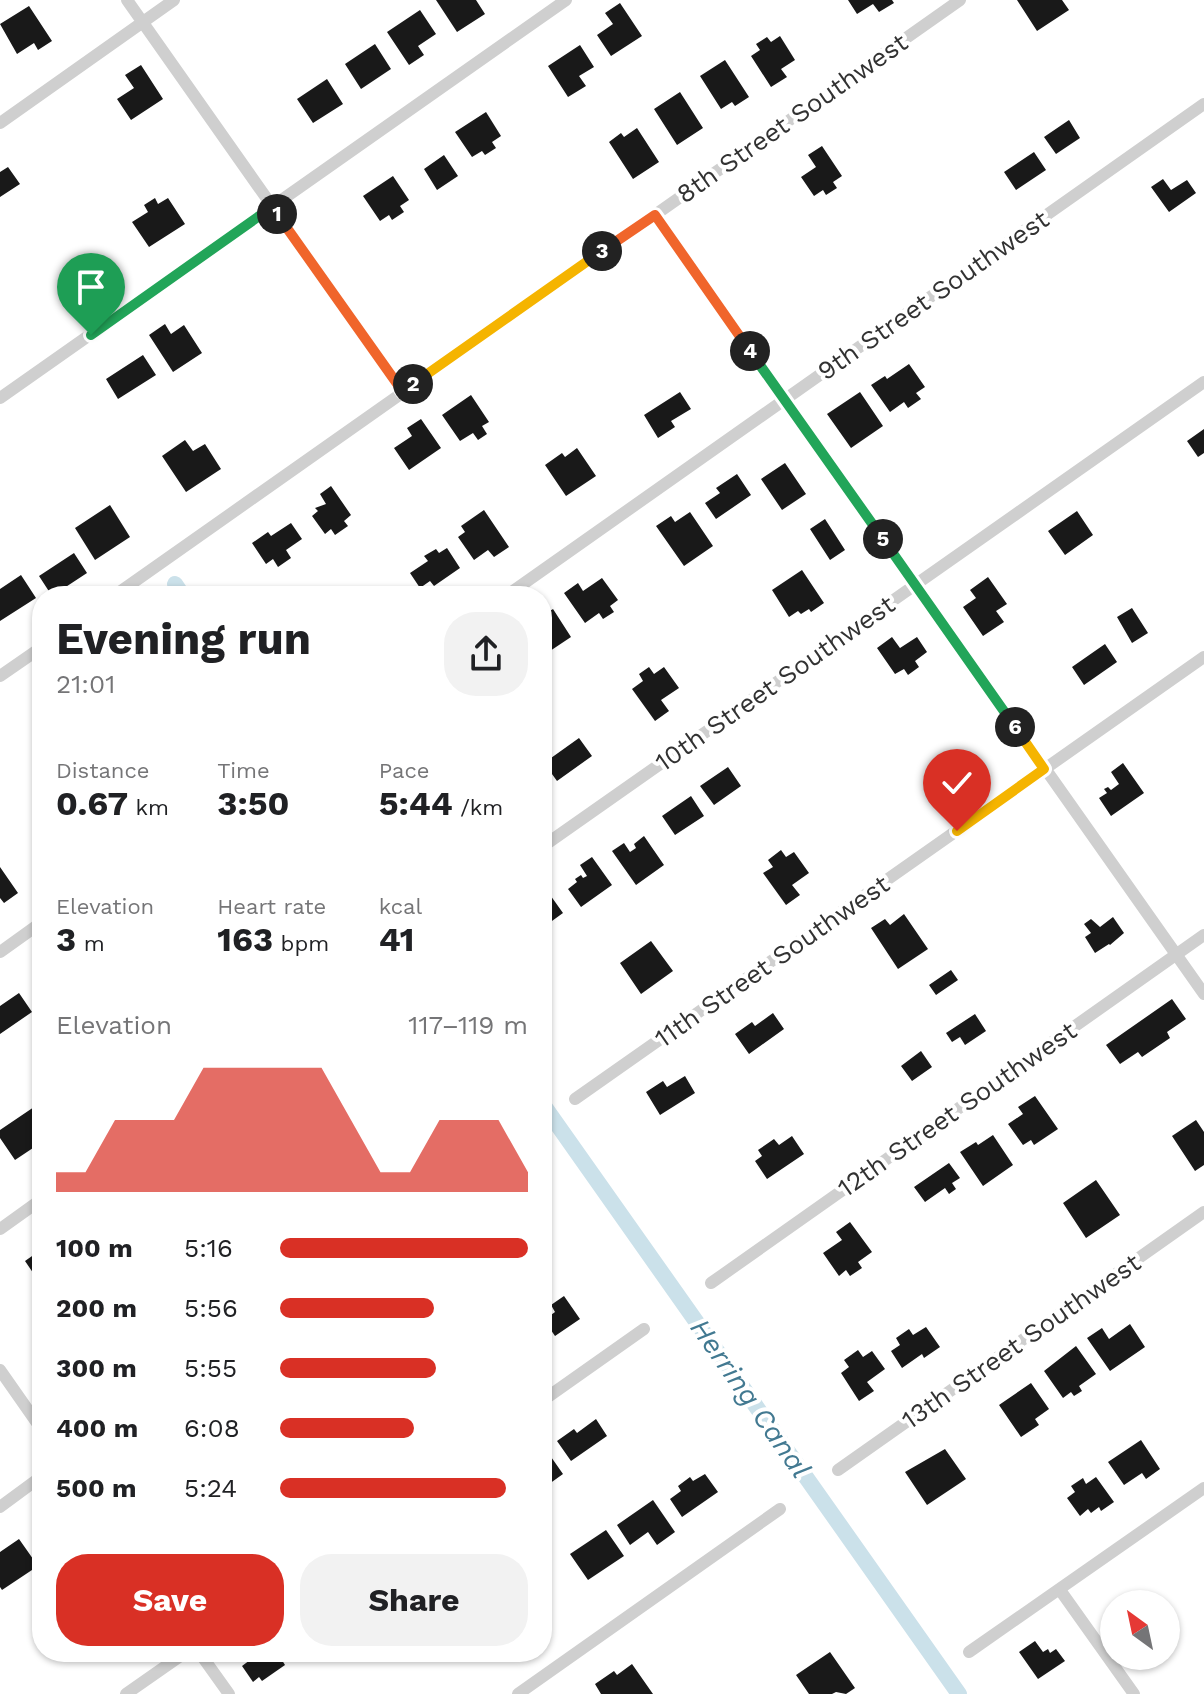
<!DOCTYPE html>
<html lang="en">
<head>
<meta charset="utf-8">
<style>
  body { margin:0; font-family:"Work Sans",sans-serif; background:#f2f2f2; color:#202124; height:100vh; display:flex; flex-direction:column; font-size:30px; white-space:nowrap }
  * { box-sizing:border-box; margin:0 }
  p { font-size:26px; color:#757577 }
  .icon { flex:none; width:44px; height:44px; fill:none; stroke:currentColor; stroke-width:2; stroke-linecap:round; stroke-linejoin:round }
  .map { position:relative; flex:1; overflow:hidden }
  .side { position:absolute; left:32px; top:586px; width:520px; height:1076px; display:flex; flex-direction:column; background:#fff; border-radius:32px; box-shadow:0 2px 6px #0004 }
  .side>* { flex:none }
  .needle { width:52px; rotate:327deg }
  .tools { position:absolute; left:1100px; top:1590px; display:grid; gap:16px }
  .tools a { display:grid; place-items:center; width:80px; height:80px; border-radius:50%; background:#fff; box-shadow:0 2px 6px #0004; font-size:40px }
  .pin { position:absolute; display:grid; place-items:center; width:68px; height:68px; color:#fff; margin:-82px -34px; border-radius:50% 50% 50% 0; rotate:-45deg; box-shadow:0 0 8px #0007 }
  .pin .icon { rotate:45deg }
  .km { position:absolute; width:40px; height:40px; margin:-20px; border-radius:50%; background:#222; color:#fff; font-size:22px; line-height:40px; text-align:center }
  .round { display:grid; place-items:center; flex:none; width:84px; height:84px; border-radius:32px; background:#f2f2f2 }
  .head { display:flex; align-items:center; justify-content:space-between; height:136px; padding:0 24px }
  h1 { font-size:44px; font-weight:700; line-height:60px }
  .figures { display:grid; grid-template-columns:repeat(3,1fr); gap:12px; height:136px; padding:8px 24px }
  .figures div { display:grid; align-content:center }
  .figures b { font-size:34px; font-weight:700 }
  .figures small { font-size:22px; font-weight:400 }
  .figures p { font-size:22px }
  .chart { height:224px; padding:16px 24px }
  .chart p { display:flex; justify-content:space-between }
  .chart svg { width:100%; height:144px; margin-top:8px; fill:#d93025; opacity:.7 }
  .cta { display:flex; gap:16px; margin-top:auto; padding:16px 24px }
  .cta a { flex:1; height:92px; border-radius:32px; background:#d93025; color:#fff; font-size:32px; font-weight:700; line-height:92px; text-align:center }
  .cta a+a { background:#f2f2f2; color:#202124 }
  ul { padding:0 24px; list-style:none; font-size:26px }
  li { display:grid; grid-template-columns:128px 96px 1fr; align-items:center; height:60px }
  li i { height:20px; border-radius:10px; background:#d93025 }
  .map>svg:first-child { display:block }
</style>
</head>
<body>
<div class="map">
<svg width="1204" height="1694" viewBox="0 0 1204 1694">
  <rect width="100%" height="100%" fill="#fff"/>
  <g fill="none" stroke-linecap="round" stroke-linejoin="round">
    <!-- canal -->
    <path stroke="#cbe1ea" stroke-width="16" d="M175 584 183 596
      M542 1103 959 1694"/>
  </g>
  <!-- building -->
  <path fill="#191919" d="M436 0H476L485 14 457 32Z
    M848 0H892L894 3 879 12 873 4 857 14Z
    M1017 0H1062L1069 10 1037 31Z
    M620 3 642 36 611 56 597 35 613 24 605 13Z
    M29 6 52 41 38 50 34 43 17 54 0 24Z
    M420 10 436 34 418 46 424 55 409 65 387 32Z
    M780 36 795 60 781 69 787 77 771 87 751 56 760 50 756 44 767 37 771 42Z
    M375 44 391 69 361 89 345 64Z
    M580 45 594 67 579 76 586 86 568 97 548 66Z
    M725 60 749 97 735 106 732 102 721 109 700 76Z
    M141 65 163 99 131 120 117 99 134 88 125 75Z
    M327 79 343 104 313 123 297 99Z
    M680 92 703 128 677 145 654 109Z
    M486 112 501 136 492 142 496 148 485 155 482 151 472 157 455 132Z
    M1069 120 1080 138 1056 154 1044 137Z
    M637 128 659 162 633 179 609 142 621 133 624 137Z
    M822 146 842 176 833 182 837 188 826 195 823 190 814 196 801 177 816 167 808 155Z
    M1034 152 1046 170 1016 190 1004 172Z
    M444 155 458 176 437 190 424 169Z
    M8 167 20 184 0 197V172Z
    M393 176 409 200 400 206 404 212 392 220 389 215 380 221 363 196Z
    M1163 179 1171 190 1187 180 1196 193 1169 212 1151 187Z
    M155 198 158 204 168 198 185 224 149 247 132 222 148 212 144 205Z
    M165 324 171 334 184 325 202 353 173 372 149 335Z
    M143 355 156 375 118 399 106 379Z
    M909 364 925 387 916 393 921 399 908 408 904 402 890 412 871 385 885 376 887 379Z
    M680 392 691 409 671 421 675 427 658 438 644 415Z
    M860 392 883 426 851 448 827 414Z
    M471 395 489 422 482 426 487 434 478 440 473 433 460 441 442 415Z
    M421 419 441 448 409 470 394 448 412 436 407 428Z
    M1204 429V453L1198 457 1187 441Z
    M185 440 193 451 205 444 221 469 186 492 162 456Z
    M577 448 596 476 566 496 545 465 562 453 565 457Z
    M785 463 806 494 782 510 761 479Z
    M737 474 751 495 716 519 705 503 720 493 716 488Z
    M331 486 351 515 344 521 348 526 335 535 331 529 325 534 312 516 318 511 315 508 326 504 320 494Z
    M110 505 130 537 95 560 75 528Z
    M484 510 509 547 494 557 488 550 474 560 458 537 465 532 461 526Z
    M1077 511 1093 535 1065 555 1048 531Z
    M690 512 713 546 684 566 656 526 671 516 675 522Z
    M825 519 845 550 830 560 810 529Z
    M291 523 302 539 286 550 291 558 278 567 273 559 266 564 252 543 268 532 271 536Z
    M447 548 460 568 434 586 430 581 420 588 410 573 428 561 424 556 436 549 439 553Z
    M74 553 87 573 52 596 39 576Z
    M802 570 824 603 811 612 809 609 801 614 798 611 789 617 772 590Z
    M21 575 36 598 0 621V589Z
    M988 577 1007 604 996 611 1004 622 983 636 963 607 976 598 970 590Z
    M602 578 618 600 610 606 614 612 603 619 599 613 585 623 564 593 578 583 583 591Z
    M1132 608 1148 633 1132 643 1117 617Z
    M553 609 571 637 547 653 545 649 542 651V627L546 625 542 616Z
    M892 637 900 648 917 637 927 652 915 661 919 667 908 675 904 669 895 674 877 648Z
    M1105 644 1117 662 1084 685 1072 667Z
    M649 667 654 674 664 667 679 688 661 700 669 711 655 721 632 689 643 681 639 674Z
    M579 738 592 756 557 781 544 763Z
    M1123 763 1144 793 1111 816 1099 798 1107 793 1104 789 1108 787 1111 790 1119 784 1111 772Z
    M728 767 741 786 714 805 700 786Z
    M691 796 704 816 675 835 662 816Z
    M644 836 664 865 636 885 612 851 624 843 630 852 636 848 634 844Z
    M781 850 786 857 794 852 809 873 792 885 800 895 786 905 763 873 773 867 768 860Z
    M592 857 612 885 581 907 568 889 577 882 575 879 581 875 583 878 587 876 580 865Z
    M0 867 18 893 4 903 0 898Z
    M548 892 563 913 545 926 548 929 542 933V896Z
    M904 914 928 949 898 969 871 928 885 919 890 925Z
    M1113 917 1124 933 1110 945 1109 944 1095 953 1085 937 1091 933 1084 924 1091 919 1100 927Z
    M651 941 673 971 641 994 620 963Z
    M951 970 958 980 936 995 929 985Z
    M42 978V996L34 984Z
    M19 993 32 1012 0 1034V1006Z
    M1172 999 1186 1019 1167 1032 1170 1038 1142 1057 1138 1052 1120 1064 1106 1045Z
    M773 1013 784 1029 749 1054 735 1034 752 1022 755 1026Z
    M975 1014 986 1031 965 1045 960 1037 952 1042 946 1033Z
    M921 1051 932 1067 912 1081 901 1066Z
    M685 1076 695 1093 660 1115 646 1092 663 1081 667 1087Z
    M1035 1096 1058 1129 1034 1145 1031 1140 1023 1145 1008 1124 1023 1114 1018 1107Z
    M34 1107 42 1119V1142L15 1160 0 1138V1130Z
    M1196 1120 1204 1132V1165L1195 1171 1172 1136Z
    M993 1135 1013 1165 983 1186 960 1152 976 1142 978 1145Z
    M792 1136 804 1154 767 1179 755 1161 762 1156 758 1150 774 1139 779 1145Z
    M949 1163 960 1178 952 1183 956 1189 949 1194 945 1188 925 1202 914 1187Z
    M1096 1180 1120 1215 1086 1238 1063 1203Z
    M850 1222 872 1252 858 1262 862 1268 850 1276 846 1270 839 1276 823 1253 842 1240 836 1232Z
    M42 1249V1286L25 1261Z
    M564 1296 580 1319 555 1336 544 1320 555 1312 551 1305Z
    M1130 1324 1145 1347 1110 1371 1087 1338 1102 1328 1109 1339Z
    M926 1327 940 1347 924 1358 922 1354 902 1368 891 1351 900 1345 896 1338 909 1329 913 1335Z
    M1076 1346 1096 1374 1079 1386 1082 1391 1074 1396 1071 1392 1063 1398 1044 1371Z
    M858 1350 863 1357 872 1351 885 1369 867 1382 874 1391 859 1401 841 1373 849 1367 844 1360Z
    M1031 1383 1049 1409 1035 1419 1039 1425 1021 1437 999 1405Z
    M596 1419 607 1436 571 1461 557 1441 574 1429 577 1433Z
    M1141 1440 1160 1469 1146 1479 1142 1473 1124 1485 1108 1462Z
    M542 1444 563 1474 542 1489Z
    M945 1449 966 1479 927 1505 905 1472Z
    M705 1474 718 1492 682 1517 670 1499 681 1491 678 1486 690 1477 693 1481Z
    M1096 1477 1114 1502 1101 1511 1099 1507 1091 1513 1088 1509 1080 1516 1067 1498 1075 1492 1071 1486 1083 1478 1086 1484Z
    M653 1500 675 1532 657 1545 648 1532 630 1545 617 1525Z
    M606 1530 624 1556 588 1580 570 1554Z
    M19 1539 38 1566 2 1590 0 1587V1552Z
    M1035 1641 1043 1652 1048 1649 1050 1653 1056 1649 1065 1661 1038 1679 1019 1652Z
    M259 1652H277L285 1665 262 1681 259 1677 253 1682 242 1666 250 1660 248 1658 252 1655 254 1657Z
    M830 1652 855 1688 846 1694 836 1692 832 1694H809L796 1675Z
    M632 1664 653 1694H601L595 1684 614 1671 617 1675Z"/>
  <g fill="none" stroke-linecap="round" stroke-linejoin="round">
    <!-- minor -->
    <path stroke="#cfcfcf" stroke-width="12" d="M127 0 403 392
      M0 123 174 0
      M655 215 1204 994
      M0 398 566 0
      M114 596 960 0
      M506 596 1204 104
      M0 676 42 647
      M542 847 1204 382
      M0 952 42 922
      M575 1099 1204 657
      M0 1229 42 1199
      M711 1283 1204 935
      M0 1370 42 1430
      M542 1401 644 1329
      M838 1470 1204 1212
      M0 1507 42 1476
      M1060 1590 1134 1694
      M199 1652 229 1694
      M969 1652 1204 1488
      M126 1694 186 1652
      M518 1694 780 1509"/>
  </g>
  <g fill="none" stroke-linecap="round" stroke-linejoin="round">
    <!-- split-1 casing -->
    <g stroke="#fff" stroke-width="16">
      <path id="split-1" d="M91 335 272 207 277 214"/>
    </g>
    <!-- split-2 casing -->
    <g stroke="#fff" stroke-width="16">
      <path id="split-2" d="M277 214 403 392 413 384"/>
    </g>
    <!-- split-3 casing -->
    <g stroke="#fff" stroke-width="16">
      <path id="split-3" d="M413 384 602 251"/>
    </g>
    <!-- split-4 casing -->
    <g stroke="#fff" stroke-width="16">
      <path id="split-4" d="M602 251 655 215 750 351"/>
    </g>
    <!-- split-5 casing -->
    <g stroke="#fff" stroke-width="16">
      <path id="split-5" d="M750 351 883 539"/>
    </g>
    <!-- split-6 casing -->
    <g stroke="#fff" stroke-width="16">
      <path id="split-6" d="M883 539 1015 727"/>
    </g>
    <!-- split-7 casing -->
    <g stroke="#fff" stroke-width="16">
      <path id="split-7" d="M957 831 1044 769 1015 727"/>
    </g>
    <!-- split-1 -->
    <use href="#split-1" stroke="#22a559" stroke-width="10"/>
    <!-- split-2 -->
    <use href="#split-2" stroke="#f0652b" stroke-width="10"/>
    <!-- split-3 -->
    <use href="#split-3" stroke="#f5b400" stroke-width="10"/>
    <!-- split-4 -->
    <use href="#split-4" stroke="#f0652b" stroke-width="10"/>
    <!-- split-5 -->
    <use href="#split-5" stroke="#22a559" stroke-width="10"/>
    <!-- split-6 -->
    <use href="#split-6" stroke="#22a559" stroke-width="10"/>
    <!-- split-7 -->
    <use href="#split-7" stroke="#f5b400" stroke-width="10"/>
  </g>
  <g text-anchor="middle" stroke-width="8" stroke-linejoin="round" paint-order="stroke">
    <!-- street labels -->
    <g font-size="26" fill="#323232" stroke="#fff">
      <text transform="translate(792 118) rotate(-35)" y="9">8th Street Southwest</text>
      <text transform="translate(933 295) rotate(-35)" y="9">9th Street Southwest</text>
      <text transform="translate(775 683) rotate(-35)" y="9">10th Street Southwest</text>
      <text transform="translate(772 961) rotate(-35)" y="9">11th Street Southwest</text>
      <text transform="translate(957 1109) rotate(-35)" y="9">12th Street Southwest</text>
      <text transform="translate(1021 1341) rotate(-35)" y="9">13th Street Southwest</text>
    </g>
    <!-- water labels -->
    <g font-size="28" font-style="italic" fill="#427991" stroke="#fff">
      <text transform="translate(751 1398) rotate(55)" y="10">Herring Canal</text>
    </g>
  </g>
</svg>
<div class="tools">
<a><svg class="needle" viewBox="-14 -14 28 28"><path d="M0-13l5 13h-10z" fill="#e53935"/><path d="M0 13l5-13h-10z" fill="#757577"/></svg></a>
</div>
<div class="pin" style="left:91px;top:335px;background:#1e9e55"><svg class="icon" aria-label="arrive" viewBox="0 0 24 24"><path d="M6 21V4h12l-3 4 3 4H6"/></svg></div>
<div class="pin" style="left:957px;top:831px;background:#d93025"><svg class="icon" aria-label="check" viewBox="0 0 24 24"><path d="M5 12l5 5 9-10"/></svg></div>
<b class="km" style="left:277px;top:214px">1</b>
<b class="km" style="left:413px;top:384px">2</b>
<b class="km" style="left:602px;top:251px">3</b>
<b class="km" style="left:750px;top:351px">4</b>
<b class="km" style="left:883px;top:539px">5</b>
<b class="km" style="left:1015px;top:727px">6</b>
<section class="side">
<div class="head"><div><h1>Evening run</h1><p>21:01</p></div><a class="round"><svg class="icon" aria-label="share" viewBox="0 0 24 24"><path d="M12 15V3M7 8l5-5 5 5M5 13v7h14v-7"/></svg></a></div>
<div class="figures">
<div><p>Distance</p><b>0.67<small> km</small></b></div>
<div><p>Time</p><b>3:50</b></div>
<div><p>Pace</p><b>5:44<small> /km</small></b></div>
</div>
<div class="figures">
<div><p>Elevation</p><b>3<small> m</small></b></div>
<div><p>Heart rate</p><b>163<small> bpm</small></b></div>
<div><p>kcal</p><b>41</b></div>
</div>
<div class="chart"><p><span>Elevation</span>117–119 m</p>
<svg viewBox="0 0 160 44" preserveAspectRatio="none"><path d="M0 44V38L10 38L20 22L30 22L40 22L50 6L60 6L70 6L80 6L90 6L100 22L110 38L120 38L130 22L140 22L150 22L160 38V44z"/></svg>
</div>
<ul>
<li><b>100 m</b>5:16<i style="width:100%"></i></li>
<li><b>200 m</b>5:56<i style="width:62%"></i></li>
<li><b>300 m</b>5:55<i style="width:63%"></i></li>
<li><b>400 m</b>6:08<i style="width:54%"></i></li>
<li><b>500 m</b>5:24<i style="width:91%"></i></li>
</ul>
<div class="cta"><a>Save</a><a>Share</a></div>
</section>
</div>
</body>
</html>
